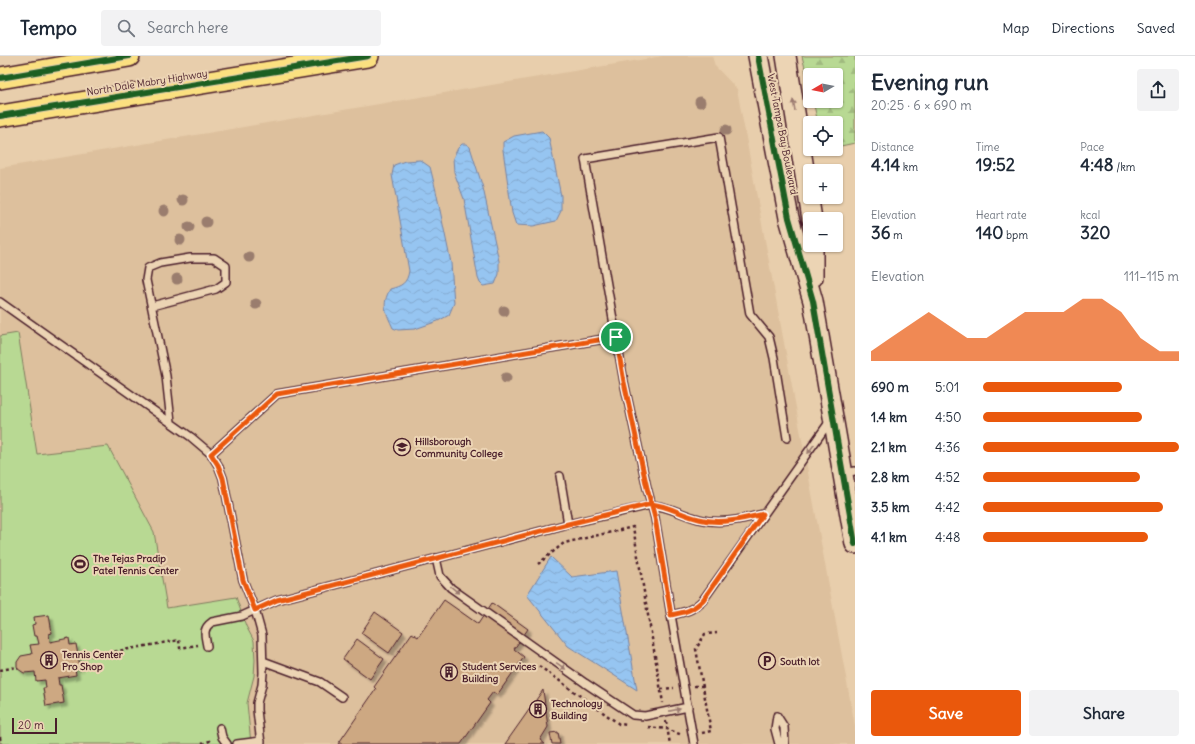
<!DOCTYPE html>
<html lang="en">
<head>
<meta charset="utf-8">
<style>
  body { margin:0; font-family:Delius,sans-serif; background:#f2f2f3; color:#1f2937; height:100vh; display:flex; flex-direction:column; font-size:15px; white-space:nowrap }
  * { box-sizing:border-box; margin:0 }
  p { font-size:13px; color:#747a83 }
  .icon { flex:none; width:22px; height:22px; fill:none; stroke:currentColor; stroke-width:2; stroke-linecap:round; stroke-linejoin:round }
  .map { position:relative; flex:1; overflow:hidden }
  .drawer { display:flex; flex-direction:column; background:#fff; width:340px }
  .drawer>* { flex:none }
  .needle { width:26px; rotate:260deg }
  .buttons { position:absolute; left:803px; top:12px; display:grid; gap:8px }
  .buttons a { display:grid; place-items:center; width:40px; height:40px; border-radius:4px; background:#fff; box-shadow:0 1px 3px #0004; font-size:20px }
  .scale { position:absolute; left:12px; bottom:10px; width:45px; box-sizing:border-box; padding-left:4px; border:2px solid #4a1f2b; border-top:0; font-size:11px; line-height:14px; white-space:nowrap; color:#4a1f2b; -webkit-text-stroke:3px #ecd4b4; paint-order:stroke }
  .pin { position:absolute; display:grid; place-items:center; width:34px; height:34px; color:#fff; margin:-17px; border:2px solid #fff; border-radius:50%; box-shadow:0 1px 4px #0007 }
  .round { display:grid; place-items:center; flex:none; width:42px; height:42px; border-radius:4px; background:#f2f2f3 }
  .head { display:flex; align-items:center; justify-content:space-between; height:68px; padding:0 16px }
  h1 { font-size:22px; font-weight:800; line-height:30px }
  .metrics { display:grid; grid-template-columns:repeat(3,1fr); gap:6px; height:68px; padding:4px 16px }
  .metrics div { display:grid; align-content:center }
  .metrics b { font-size:17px; font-weight:800 }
  .metrics small { font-size:11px; font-weight:400 }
  .metrics p { font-size:11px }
  .chart { height:112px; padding:8px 16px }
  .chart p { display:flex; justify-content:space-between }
  .chart svg { width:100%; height:72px; margin-top:4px; fill:#ea580c; opacity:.7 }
  .action { display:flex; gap:8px; margin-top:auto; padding:8px 16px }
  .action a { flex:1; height:46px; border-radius:4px; background:#ea580c; color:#fff; font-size:16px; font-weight:800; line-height:46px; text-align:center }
  .action a+a { background:#f2f2f3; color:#1f2937 }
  ul { padding:0 16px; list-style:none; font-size:13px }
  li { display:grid; grid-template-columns:64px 48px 1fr; align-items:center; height:30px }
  li i { height:10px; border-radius:5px; background:#ea580c }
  header { display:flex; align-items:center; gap:24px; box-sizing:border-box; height:56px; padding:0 20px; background:#fff; border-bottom:1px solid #e0e1e3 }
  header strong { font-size:19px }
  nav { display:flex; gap:22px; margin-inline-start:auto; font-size:14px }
  .search { width:280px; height:36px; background:#f2f2f3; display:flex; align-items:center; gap:10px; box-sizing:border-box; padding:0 14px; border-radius:4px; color:#747a83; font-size:15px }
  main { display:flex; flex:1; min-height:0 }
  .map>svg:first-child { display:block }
</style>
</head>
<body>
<header>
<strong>Tempo</strong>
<div class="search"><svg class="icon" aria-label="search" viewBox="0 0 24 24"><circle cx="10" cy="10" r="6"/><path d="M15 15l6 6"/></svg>Search here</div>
<nav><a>Map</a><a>Directions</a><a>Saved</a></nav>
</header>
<main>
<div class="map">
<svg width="855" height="688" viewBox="0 0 855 688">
  <defs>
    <pattern id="forest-firs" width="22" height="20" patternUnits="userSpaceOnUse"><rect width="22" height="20" fill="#b8d993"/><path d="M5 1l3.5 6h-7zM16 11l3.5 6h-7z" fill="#a0ba7f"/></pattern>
    <pattern id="water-waves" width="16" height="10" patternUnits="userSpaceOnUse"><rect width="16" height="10" fill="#96c5f1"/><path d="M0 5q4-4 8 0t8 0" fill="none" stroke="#83a9cf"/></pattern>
    <filter id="shadow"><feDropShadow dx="3.5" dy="3.5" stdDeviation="1" flood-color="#0004"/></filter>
  </defs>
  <rect width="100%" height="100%" fill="#e8ceac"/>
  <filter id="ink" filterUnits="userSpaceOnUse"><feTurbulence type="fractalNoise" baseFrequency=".025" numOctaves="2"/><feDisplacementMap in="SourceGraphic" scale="8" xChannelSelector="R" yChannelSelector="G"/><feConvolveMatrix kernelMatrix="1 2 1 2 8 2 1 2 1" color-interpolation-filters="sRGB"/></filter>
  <g filter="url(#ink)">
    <!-- built -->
    <path fill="#ddc09d" d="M663 0H712L715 10 737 33 855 670V688H0V112Z"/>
    <!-- forest -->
    <path fill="url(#forest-firs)" stroke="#817c5f" d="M802 0H855V87L836 91V67H818L813 45H836V19H810V33Z"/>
    <!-- pitch -->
    <path fill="#b8d993" stroke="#817c5f" d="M18 277 37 398 108 390 154 476 167 552 236 541 246 570 254 585 255 604 254 620 247 647 251 688H0V280Z"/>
    <!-- water -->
    <path fill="url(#water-waves)" stroke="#7883a2" d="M542 75 549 82 561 140V155L556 165 533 170 516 169 512 157 503 94V86L514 80Z
      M462 88H466L470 91 483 132 499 205V218L495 228 483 230 480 227 478 222 464 143 454 116 453 102 458 92Z
      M420 104 430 111 436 135 451 207 454 247 449 259 438 265 415 273 398 274 393 272C386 256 381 250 390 233 402 230 407 227 409 215L392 119 394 109 405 105Z
      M551 501 572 521 616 515 637 634 568 590 527 539Z"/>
    <!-- building -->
    <path fill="#cda882" stroke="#4a1f2b" filter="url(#shadow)" d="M444 544 478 568 492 547 528 573 514 593 524 601 497 639 493 636 487 644 490 647 461 688H338L376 633 374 631 412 577 418 581Z
      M375 556 403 576 389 597 361 577Z
      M49 559 52 577 49 578 50 586 69 582 70 589 76 588 80 611 75 612 76 619 58 622 59 629H61L64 647 46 650 43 632H46L45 624 36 625 35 616 24 617 18 613 17 610V606L21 600 32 598 30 589 39 588 37 580H34L32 569 35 568 34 561Z
      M357 583 384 603 370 623 343 603Z
      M543 634 548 671 540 684 545 688H505Z
      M558 676 560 688H552L550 677Z"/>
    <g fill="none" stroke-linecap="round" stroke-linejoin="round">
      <!-- lane casing -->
      <g stroke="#4a1f2b" stroke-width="10">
        <path id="lane" d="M0 246 191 381 211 398 218 409 223 422 243 524 255 554 262 579 263 617 262 629 257 647V654L261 688
          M152 250 216 233 226 226V210L214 202H190L160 207 148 212 146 224 166 320 171 366
          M211 398 277 338 616 281
          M843 417 855 415
          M560 420 568 468
          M436 502 440 520 451 532 585 627 633 659 645 660 688 651
          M671 559C685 556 692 555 703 544L830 365
          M207 590C205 579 202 573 212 566L242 560 277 544 568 468 651 449C670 450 681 459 699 463 720 469 743 463 763 458
          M263 605 320 626 342 641
          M777 660 784 671 785 688
          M777 660 775 673 779 688
          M220 672 222 681 227 688
          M237 688 261 685
          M694 688 671 559 655 462 647 432 624 326 585 103 719 81 750 258 769 281 774 302 787 382"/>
      </g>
      <!-- secondary casing -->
      <g stroke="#4a1f2b" stroke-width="22">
        <path id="secondary" d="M758 0 789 162 813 245 855 488
          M786 0 812 163
          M813 189V221"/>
      </g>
      <!-- primary casing -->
      <g stroke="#4a1f2b" stroke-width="24">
        <path id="primary" d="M0 22 129 0
          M0 60 368 0"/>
      </g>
      <!-- path -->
      <path stroke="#4a1f2b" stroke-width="2.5" stroke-dasharray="3 3" stroke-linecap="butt" d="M538 508 564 487 633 471 663 647
        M79 602 179 584 180 592 198 589
        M539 610 619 668 628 669
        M0 614 17 611
        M694 630H703
        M661 633 674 632
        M666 665 670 688
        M648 671 667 673 682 679
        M702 677 711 675 696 593 705 578 717 577
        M0 681 1 688
        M202 688 212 684"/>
      <!-- lane -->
      <use href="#lane" stroke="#ecd4b4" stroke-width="7"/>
      <!-- secondary -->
      <use href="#secondary" stroke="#ecd4b4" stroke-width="19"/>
      <!-- primary -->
      <use href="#primary" stroke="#fbe080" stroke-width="21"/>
      <!-- cycleway casing -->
      <g stroke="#ecd4b4" stroke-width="8">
        <path id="cycleway" d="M758 0 789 162 813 245 855 488
          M0 22 129 0
          M0 60 368 0"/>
      </g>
      <!-- cycleway -->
      <use href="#cycleway" stroke="#1b5e20" stroke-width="6"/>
    </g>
    <!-- trees -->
    <g fill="#9a7d6e">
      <circle cx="700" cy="46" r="5.5"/>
      <circle cx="726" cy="74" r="5.5"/>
      <circle cx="183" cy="144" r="5.5"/>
      <circle cx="164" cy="155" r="5.5"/>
      <circle cx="206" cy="166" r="5.5"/>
      <circle cx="189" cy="171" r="5.5"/>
      <circle cx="180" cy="184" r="5.5"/>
      <circle cx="249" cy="201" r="5.5"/>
      <circle cx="177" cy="223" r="5.5"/>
      <circle cx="256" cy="248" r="5.5"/>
      <circle cx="504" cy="255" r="5.5"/>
      <circle cx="506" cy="322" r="5.5"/>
    </g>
    <!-- one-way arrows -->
    <defs><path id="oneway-solid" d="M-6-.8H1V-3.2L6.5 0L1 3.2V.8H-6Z"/></defs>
    <g fill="#9b7a70">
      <use href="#oneway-solid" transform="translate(794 49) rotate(-99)"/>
      <use href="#oneway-solid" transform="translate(811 393) rotate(125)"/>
      <use href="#oneway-solid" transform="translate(455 534) rotate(39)"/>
      <use href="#oneway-solid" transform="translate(561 610) rotate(35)"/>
      <use href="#oneway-solid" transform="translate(675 654) rotate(-11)"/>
    </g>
  </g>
  <g fill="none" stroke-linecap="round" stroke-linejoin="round" filter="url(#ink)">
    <!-- route casing -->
    <g stroke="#fff" stroke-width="8">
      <path id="route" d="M616 281 277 338 211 398 218 409 223 422 243 524 255 554 277 544 568 468 651 448C670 450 681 459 699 463 720 469 743 463 763 458L703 544C692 555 685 556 671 559L655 462 647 432 624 326 616 281"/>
    </g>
    <!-- route -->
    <use href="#route" stroke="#ea580c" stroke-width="5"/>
  </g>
  <!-- icons -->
  <defs>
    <g id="university-ring" transform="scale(0.9)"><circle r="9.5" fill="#ecd4b4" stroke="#4a1f2b" stroke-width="1.5"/><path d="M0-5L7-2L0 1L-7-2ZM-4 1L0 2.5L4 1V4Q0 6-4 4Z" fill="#4a1f2b"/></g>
    <g id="stadium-ring" transform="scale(0.9)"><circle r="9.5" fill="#ecd4b4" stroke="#4a1f2b" stroke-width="1.5"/><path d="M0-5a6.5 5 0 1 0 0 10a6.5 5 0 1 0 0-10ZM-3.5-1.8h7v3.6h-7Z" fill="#4a1f2b"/></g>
    <g id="building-ring" transform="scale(0.9)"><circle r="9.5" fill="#ecd4b4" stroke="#4a1f2b" stroke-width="1.5"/><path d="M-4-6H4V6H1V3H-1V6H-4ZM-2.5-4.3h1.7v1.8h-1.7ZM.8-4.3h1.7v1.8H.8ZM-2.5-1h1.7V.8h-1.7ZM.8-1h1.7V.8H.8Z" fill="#4a1f2b"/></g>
    <g id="parking-ring" transform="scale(0.9)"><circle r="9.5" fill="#ecd4b4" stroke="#4a1f2b" stroke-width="1.5"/><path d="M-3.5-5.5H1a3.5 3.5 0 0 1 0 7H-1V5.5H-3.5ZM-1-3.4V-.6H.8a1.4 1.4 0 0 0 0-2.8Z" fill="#4a1f2b"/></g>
  </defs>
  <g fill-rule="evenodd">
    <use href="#university-ring" x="402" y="391"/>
    <use href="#stadium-ring" x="80" y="508"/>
    <use href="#building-ring" x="49" y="604"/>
    <use href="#parking-ring" x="767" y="605"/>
    <use href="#building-ring" x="449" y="616"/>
    <use href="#building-ring" x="538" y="653"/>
  </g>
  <g text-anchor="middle" stroke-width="4" stroke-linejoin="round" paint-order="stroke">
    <!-- street labels -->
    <g font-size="10" fill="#4a1f2b" stroke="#ecd4b4">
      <text transform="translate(147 26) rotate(-9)" y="4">North Dale Mabry Highway</text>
      <text transform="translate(783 78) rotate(79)" y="4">West Tampa Bay Boulevard</text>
    </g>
    <!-- poi labels -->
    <g font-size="10" font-weight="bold" fill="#4a1f2b" stroke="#ecd4b4" text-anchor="start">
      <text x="415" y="389">Hillsborough<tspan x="415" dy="12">Community College</tspan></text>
      <text x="93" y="506">The Tejas Pradip<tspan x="93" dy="12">Patel Tennis Center</tspan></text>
      <text x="62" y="602">Tennis Center<tspan x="62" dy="12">Pro Shop</tspan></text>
      <text x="780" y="609">South lot</text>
      <text x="462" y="614">Student Services<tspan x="462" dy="12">Building</tspan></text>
      <text x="551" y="651">Technology<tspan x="551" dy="12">Building</tspan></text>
    </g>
  </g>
</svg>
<div class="buttons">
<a><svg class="needle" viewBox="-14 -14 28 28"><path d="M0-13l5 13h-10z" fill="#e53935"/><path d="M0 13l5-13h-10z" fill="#747a83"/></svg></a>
<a><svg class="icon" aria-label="locate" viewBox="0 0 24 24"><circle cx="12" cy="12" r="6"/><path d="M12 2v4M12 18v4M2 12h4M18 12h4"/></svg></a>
<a>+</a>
<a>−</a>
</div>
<div class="scale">20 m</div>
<div class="pin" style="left:616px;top:281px;background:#1e9e55"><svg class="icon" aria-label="arrive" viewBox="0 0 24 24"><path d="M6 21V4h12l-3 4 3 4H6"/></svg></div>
</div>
<section class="drawer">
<div class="head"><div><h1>Evening run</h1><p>20:25 · 6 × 690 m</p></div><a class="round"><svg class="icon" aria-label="share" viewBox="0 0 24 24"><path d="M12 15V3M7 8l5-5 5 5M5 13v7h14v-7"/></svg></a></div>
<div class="metrics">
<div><p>Distance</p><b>4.14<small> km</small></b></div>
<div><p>Time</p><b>19:52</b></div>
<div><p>Pace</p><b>4:48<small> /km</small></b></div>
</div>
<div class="metrics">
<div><p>Elevation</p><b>36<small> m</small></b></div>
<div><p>Heart rate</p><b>140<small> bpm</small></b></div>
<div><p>kcal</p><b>320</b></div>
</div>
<div class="chart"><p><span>Elevation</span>111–115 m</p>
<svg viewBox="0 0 160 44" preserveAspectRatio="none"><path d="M0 44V38L10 30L20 22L30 14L40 22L50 30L60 30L70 22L80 14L90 14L100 14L110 6L120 6L130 14L140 30L150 38L160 38V44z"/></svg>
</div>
<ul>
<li><b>690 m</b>5:01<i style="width:71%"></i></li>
<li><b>1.4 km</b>4:50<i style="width:81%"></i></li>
<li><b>2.1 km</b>4:36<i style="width:100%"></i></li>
<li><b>2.8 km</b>4:52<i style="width:80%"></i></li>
<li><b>3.5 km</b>4:42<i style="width:92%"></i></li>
<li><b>4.1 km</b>4:48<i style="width:84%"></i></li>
</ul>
<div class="action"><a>Save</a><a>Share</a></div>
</section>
</main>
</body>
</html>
